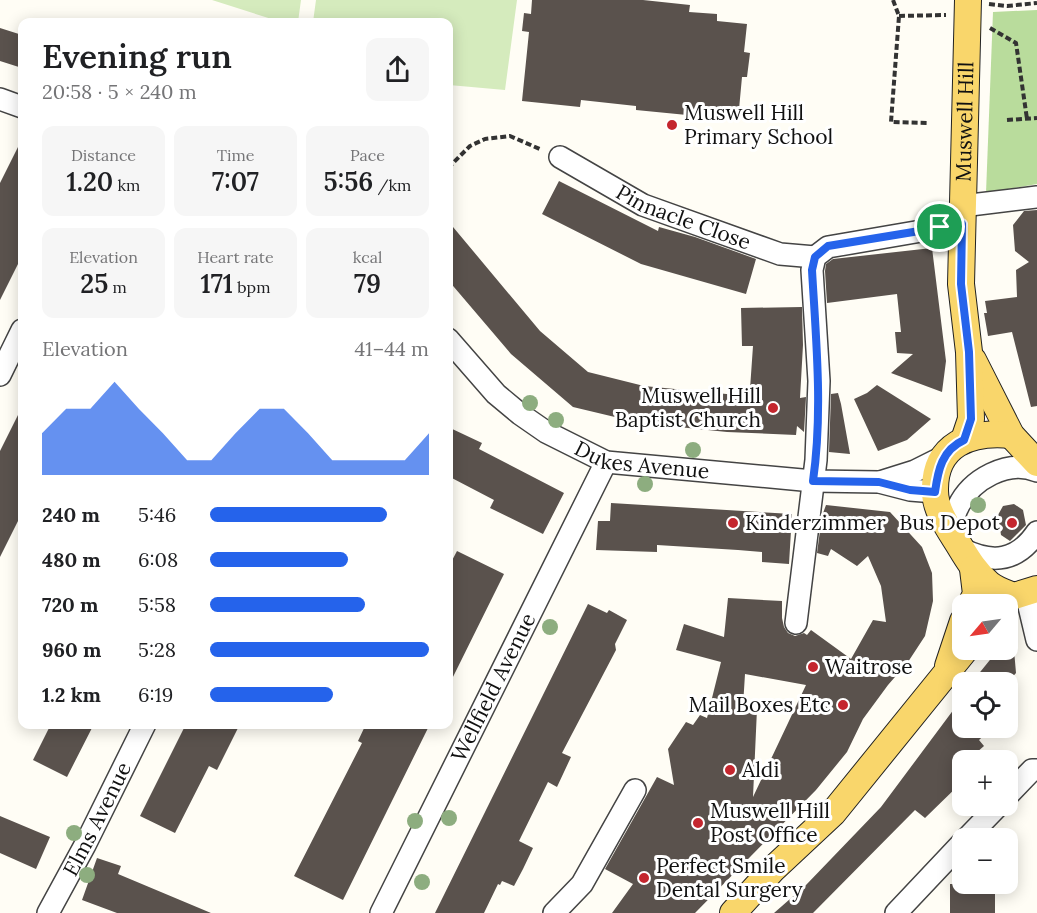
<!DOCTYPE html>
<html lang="en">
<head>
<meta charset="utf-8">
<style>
  body { margin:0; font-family:Lora,serif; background:#f6f6f6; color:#202124; height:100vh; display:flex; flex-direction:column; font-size:22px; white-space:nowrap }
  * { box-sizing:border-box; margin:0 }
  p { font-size:20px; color:#757577 }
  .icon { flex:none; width:33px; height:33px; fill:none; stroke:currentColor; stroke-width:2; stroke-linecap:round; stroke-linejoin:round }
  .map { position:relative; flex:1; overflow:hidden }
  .details { position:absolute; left:18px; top:18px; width:435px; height:711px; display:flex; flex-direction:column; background:#fff; border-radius:12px; box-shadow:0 3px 15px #0003 }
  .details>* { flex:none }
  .needle { width:39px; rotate:241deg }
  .fabs { position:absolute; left:952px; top:594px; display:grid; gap:12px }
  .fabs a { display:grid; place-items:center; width:66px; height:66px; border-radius:12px; background:#fff; box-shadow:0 3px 15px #0003; font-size:30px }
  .pin { position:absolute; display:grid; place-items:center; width:51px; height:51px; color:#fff; margin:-26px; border:3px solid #fff; border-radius:50%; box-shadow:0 2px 6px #0007 }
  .round { display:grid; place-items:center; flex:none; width:63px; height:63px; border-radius:12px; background:#f6f6f6 }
  .headline { display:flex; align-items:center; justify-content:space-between; height:102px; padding:0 24px }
  h1 { font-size:33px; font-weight:600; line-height:45px }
  .metrics { display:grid; grid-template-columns:repeat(3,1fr); gap:9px; height:102px; padding:6px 24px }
  .metrics div { display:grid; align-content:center; border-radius:12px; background:#f6f6f6; text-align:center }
  .metrics b { font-size:26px; font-weight:600 }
  .metrics small { font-size:16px; font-weight:400 }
  .metrics p { font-size:16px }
  .chart { height:168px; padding:12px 24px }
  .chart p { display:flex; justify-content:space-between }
  .chart svg { width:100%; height:108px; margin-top:6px; fill:#2563eb; opacity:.7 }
  ul { padding:0 24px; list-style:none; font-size:20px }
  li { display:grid; grid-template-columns:96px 72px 1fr; align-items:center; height:45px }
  li i { height:15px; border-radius:8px; background:#2563eb }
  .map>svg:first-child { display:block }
</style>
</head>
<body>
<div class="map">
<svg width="1037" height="913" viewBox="0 0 1037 913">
  <rect width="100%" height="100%" fill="#fffdf5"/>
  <!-- green -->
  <path fill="#d5ebbd" d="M212 0H301L298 22H281Z
    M316 0H517L505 90 449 85 448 22H313Z"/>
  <!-- forest -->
  <path fill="#b9dc9c" d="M1037 10V184L986 193 993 12Z"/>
  <!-- building -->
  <path fill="#5a524d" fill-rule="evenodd" d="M532 0H643L690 5 689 12 717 14V21L747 24 744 52 750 53 747 77H742L738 120 636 110V106L581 100 580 107 522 101 529 32 522 31 524 13 531 14Z
    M0 28 22 35V68L0 61Z
    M22 139V256L0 300V183Z
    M559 181 658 231 659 227 695 237 756 259 746 294 641 264 542 214Z
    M1037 210V406L1031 407 1012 332 988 336 984 313H987L985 301 1017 297 1016 270 1029 262 1015 251 1013 225 1024 211Z
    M448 221 540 331 588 372 644 386 747 396V389H750L753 346H742L741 308 802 307 803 345 800 398 806 397 804 432 797 426 796 435 727 432 640 423 573 407 511 354 448 280Z
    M932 248 946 361 942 392 891 373 913 354 897 353 895 332H901L897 294 827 303 825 271 826 264 833 259Z
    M877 385 931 419 907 440 878 451 854 399 867 393Z
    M838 393 841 404 850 454 829 452 831 394Z
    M22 407V513L0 557V451Z
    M448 427 482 443 479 449 564 493 543 534 490 508 494 500 448 476Z
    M611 503 792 514 789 564 762 562V552L738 550 657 545V552L596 550 598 521H610Z
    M1014 504 1023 510 1026 525 1010 541 1001 535 998 515 1003 506Z
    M826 505 890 512 922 547 932 573 933 601 925 636 908 662 888 685 863 719 847 752 816 790 695 913H612L633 884 605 869 657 777 674 785 668 749 686 722 693 725 700 715 707 718 721 662 676 650 684 624 724 637 728 598 782 601V618L784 627 788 633 795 636 804 633 807 635 811 630 851 659 873 620 886 622 881 586 868 556 857 566 831 549 828 556 817 553 822 516ZM745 674 806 685 753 797 757 709 743 706Z
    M457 551 504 574 448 687V568Z
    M588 604 607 613 609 610 627 620 615 644 616 650 562 753 571 757 557 787 548 782 519 841 533 848 523 869 514 886 502 881 500 885 498 884 484 913H435Z
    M998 650H1014L1016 673 1008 682H972Z
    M963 697V728H992L979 740 984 746 968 760H963V781L925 818 915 810 813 913H774L806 885 881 807Z
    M51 724H94L67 777 33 760Z
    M186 724H240L217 770 209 766 175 833 140 816Z
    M366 724H430L343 900 294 876 362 743 358 741Z
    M0 816 50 837 36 869 0 853Z
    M97 858 121 866 118 874 211 913H117L82 900Z
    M950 884H995V913H950Z"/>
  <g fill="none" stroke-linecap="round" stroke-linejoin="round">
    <!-- minor casing -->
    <g stroke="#444" stroke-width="24">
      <g id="minor">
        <path d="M0 99 22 107"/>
        <path id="s1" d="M560 157 643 205 780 254 815 257"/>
        <path d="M962 206 1037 197"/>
        <path id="s2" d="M448 339 496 394 520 414 546 432 606 462 813 481 879 482 910 490 935 492"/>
        <path d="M0 375 22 330"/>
        <path d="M880 482 915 471 943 457"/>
        <path d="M950 530C953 523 954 514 958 507 971 479 1008 459 1037 471"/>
        <path d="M962 549C992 564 1017 562 1037 532"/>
        <path d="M1026 594 1037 640"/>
        <path d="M796 623 816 460 819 381 812 270 815 257 828 247 962 224"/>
        <path d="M1008 795 1032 770H1037"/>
        <path d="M967 838 998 806"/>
        <path id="s3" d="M48 913 85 845 145 724"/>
        <path id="s4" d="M381 913 606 462"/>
        <path d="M554 913 582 884 635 790"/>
        <path d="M896 913 963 842"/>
      </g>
    </g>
    <!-- major casing -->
    <g stroke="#222" stroke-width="28">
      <g id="major">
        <path d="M973 360 1011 435 1037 463"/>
        <path d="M1011 435C971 431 934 444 935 491 935 510 949 529 959 545 968 560 976 573 989 584 996 590 1006 593 1014 596L1037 589"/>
        <path id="s5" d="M964 440 971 419 969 352 961 284 968 0"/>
        <path d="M971 604 976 594 973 569"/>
        <path d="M948 666 963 621"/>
        <path d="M733 913 772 870 833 813 965 650"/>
      </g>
    </g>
    <!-- path -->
    <path stroke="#333" stroke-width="4" stroke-dasharray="6 3" stroke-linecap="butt" d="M893 0 899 16 891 122 929 123
      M989 4 1007 6 1037 3
      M899 16 946 15
      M990 28 1016 43 1027 119
      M1007 120 1037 118
      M448 168 470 146 485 139 510 136 542 150"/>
    <!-- minor -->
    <use href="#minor" stroke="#fff" stroke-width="21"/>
    <!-- major -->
    <use href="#major" stroke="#f9d66b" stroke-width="26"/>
  </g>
  <!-- trees -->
  <g fill="#8dad7f">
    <circle cx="530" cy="403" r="8"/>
    <circle cx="556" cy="420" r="8"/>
    <circle cx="693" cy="450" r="8"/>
    <circle cx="645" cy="484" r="8"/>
    <circle cx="978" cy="505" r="8"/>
    <circle cx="550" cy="627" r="8"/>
    <circle cx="449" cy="818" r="8"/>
    <circle cx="415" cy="821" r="8"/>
    <circle cx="74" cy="833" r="8"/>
    <circle cx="87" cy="875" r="8"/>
    <circle cx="422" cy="882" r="8"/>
  </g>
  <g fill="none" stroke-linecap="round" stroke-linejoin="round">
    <!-- route casing -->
    <g stroke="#fff" stroke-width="12">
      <path id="route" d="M962 224 961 284 969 352 971 419 964 440C942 450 938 470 935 492L910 490 879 482 813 481C823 411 816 340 812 270L815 257 828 246Z"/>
    </g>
    <!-- route -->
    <use href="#route" stroke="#2563eb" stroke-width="8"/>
  </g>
  <!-- markers -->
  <g fill="#c4262e" stroke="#fff" stroke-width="2">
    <circle cx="672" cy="125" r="6"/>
    <circle cx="773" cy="408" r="6"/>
    <circle cx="733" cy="523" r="6"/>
    <circle cx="1012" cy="523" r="6"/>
    <circle cx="813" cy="667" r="6"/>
    <circle cx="843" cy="705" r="6"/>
    <circle cx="730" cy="770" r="6"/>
    <circle cx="698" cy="823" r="6"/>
    <circle cx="644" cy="878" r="6"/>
  </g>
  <g text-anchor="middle" stroke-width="6" stroke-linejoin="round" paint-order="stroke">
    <!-- poi labels -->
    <g font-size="21" fill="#111" stroke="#fff" text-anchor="start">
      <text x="684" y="120">Muswell Hill<tspan x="684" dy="24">Primary School</tspan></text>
      <text x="761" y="403" text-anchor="end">Muswell Hill<tspan x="761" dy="24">Baptist Church</tspan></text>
      <text x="745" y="530">Kinderzimmer</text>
      <text x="1000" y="530" text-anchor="end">Bus Depot</text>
      <text x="825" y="674">Waitrose</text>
      <text x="831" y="712" text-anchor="end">Mail Boxes Etc</text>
      <text x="742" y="777">Aldi</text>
      <text x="710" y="818">Muswell Hill<tspan x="710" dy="24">Post Office</tspan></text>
      <text x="656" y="873">Perfect Smile<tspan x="656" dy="24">Dental Surgery</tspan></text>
    </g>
    <!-- street labels -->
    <g font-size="21" fill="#111" stroke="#fff">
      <text dy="7" stroke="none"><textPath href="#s5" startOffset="320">Muswell Hill</textPath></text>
      <text dy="7" stroke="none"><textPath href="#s1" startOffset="138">Pinnacle Close</textPath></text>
      <text dy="7" stroke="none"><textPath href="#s2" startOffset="238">Dukes Avenue</textPath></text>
      <text dy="7" stroke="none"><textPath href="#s4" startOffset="252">Wellfield Avenue</textPath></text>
      <text dy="7" stroke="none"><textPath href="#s3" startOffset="106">Elms Avenue</textPath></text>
    </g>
  </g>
</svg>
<div class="fabs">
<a><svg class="needle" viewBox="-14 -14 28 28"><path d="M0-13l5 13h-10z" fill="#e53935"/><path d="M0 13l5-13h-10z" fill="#757577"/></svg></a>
<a><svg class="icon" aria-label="locate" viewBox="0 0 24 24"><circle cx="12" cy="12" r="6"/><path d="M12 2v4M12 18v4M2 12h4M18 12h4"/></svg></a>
<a>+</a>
<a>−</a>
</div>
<div class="pin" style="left:940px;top:227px;background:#1e9e55"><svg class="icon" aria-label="arrive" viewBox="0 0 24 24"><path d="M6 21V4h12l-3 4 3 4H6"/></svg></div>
<section class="details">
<div class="headline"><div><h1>Evening run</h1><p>20:58 · 5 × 240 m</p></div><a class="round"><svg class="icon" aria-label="share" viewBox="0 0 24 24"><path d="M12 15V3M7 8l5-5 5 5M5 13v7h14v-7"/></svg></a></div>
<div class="metrics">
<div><p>Distance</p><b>1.20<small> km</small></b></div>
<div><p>Time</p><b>7:07</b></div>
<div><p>Pace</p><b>5:56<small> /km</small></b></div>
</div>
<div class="metrics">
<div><p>Elevation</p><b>25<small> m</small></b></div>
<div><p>Heart rate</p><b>171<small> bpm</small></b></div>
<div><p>kcal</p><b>79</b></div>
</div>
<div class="chart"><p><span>Elevation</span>41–44 m</p>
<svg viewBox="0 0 160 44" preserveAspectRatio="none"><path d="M0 44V27L10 17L20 17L30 6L40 17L50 27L60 38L70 38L80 27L90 17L100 17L110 27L120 38L130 38L140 38L150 38L160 27V44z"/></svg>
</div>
<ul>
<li><b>240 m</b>5:46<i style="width:81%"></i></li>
<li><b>480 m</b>6:08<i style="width:63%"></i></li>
<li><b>720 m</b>5:58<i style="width:71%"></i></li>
<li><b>960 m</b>5:28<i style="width:100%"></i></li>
<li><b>1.2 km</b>6:19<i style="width:56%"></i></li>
</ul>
</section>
</div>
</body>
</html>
